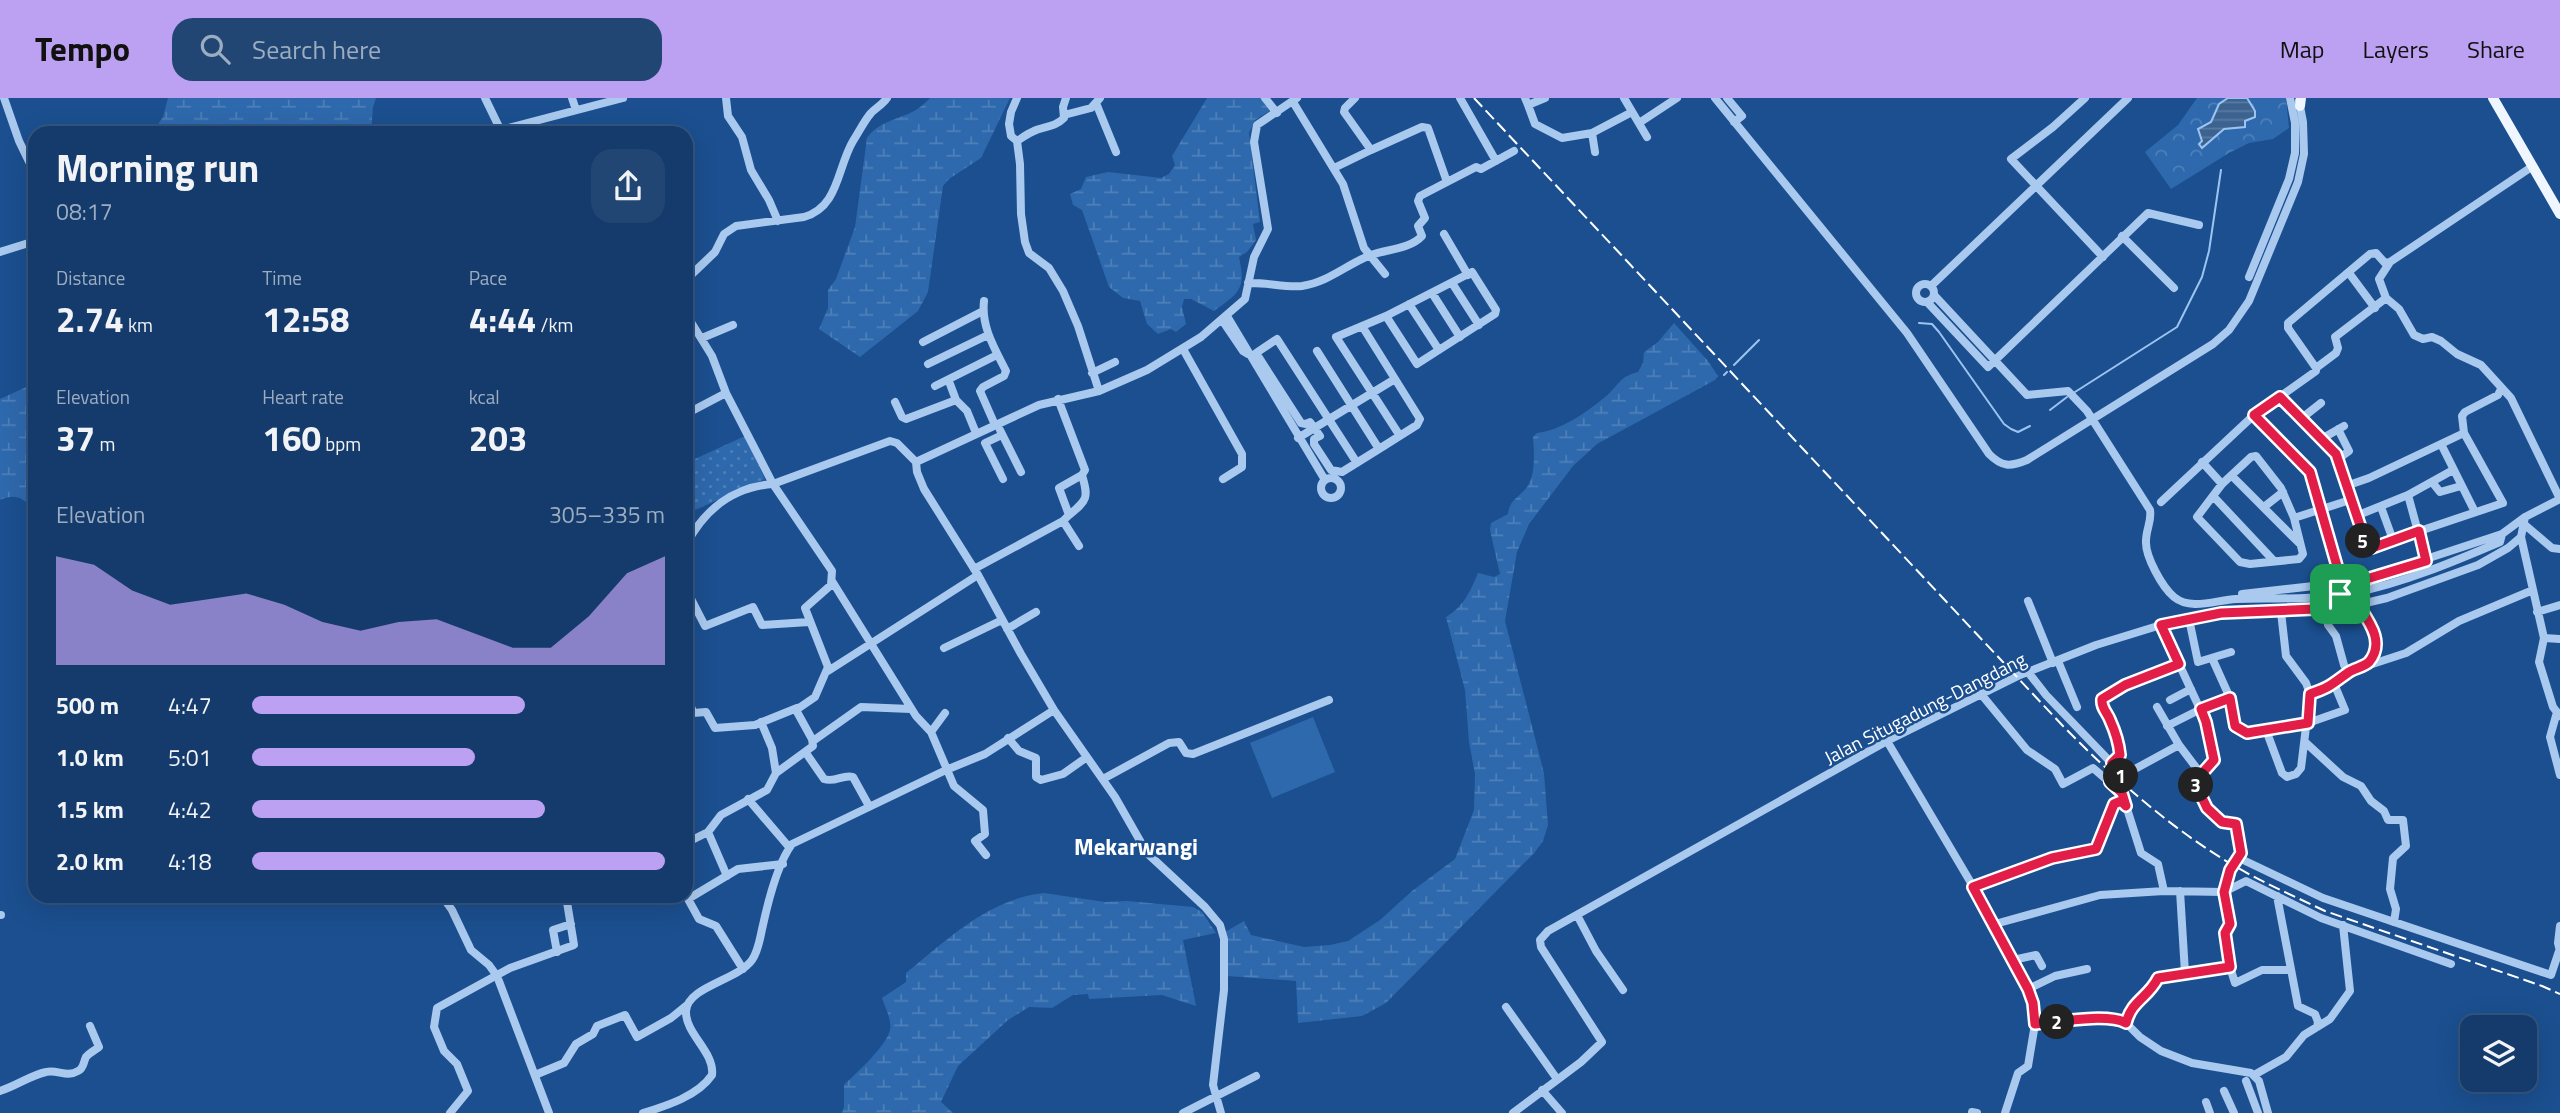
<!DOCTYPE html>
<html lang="en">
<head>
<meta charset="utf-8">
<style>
  body { margin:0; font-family:"Titillium Web",sans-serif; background:#214673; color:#f1f3f6; height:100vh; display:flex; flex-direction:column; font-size:26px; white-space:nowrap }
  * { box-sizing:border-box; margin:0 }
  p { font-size:23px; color:#9dadc1 }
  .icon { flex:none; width:38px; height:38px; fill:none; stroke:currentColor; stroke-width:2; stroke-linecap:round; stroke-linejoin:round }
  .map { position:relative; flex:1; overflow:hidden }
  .side { position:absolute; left:28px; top:28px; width:665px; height:777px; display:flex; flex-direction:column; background:#143b6b; border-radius:21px; box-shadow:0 7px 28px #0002,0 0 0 2px #33557e }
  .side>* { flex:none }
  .controls { position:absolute; left:2460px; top:917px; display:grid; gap:14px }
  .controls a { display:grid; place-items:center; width:77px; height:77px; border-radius:14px; background:#143b6b; box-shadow:0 7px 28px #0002,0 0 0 2px #33557e; font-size:35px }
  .pin { position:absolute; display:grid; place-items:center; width:60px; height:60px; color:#fff; margin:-30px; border-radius:14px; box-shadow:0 4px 10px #0006 }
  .km { position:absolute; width:35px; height:35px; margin:-18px; border-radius:50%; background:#222; color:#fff; font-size:19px; line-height:35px; text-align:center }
  .round { display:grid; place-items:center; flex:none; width:74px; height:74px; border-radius:21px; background:#214673 }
  .summary { display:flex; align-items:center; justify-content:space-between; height:119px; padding:0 28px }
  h1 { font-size:38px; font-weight:700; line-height:52px }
  .stats { display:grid; grid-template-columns:repeat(3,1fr); gap:10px; height:119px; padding:7px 28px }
  .stats div { display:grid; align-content:center }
  .stats b { font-size:35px; font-weight:700 }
  .stats small { font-size:19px; font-weight:400 }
  .stats p { font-size:19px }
  .chart { height:196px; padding:14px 28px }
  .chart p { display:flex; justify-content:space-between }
  .chart svg { width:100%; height:126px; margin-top:7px; fill:#bca0f2; opacity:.7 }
  ul { padding:0 28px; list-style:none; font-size:23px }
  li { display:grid; grid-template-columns:112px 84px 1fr; align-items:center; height:52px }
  li i { height:18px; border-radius:9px; background:#bca0f2 }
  header { display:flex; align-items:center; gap:42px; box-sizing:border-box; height:98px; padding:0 35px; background:#bca0f2; color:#111 }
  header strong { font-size:33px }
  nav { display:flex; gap:38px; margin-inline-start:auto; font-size:24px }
  .search { width:490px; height:63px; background:#214673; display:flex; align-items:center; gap:18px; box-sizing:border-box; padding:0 24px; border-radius:21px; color:#9dadc1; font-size:26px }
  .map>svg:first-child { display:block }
</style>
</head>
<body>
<header>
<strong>Tempo</strong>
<div class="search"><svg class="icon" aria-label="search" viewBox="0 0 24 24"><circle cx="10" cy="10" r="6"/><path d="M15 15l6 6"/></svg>Search here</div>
<nav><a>Map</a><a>Layers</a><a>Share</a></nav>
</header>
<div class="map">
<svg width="2560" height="1015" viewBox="0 0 2560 1015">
  <defs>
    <pattern id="grass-dots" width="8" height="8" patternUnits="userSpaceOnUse" patternTransform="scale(1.75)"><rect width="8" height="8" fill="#2e69ad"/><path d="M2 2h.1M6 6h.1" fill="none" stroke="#4d80b9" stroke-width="1.8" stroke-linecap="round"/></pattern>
    <pattern id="wetland-marsh" width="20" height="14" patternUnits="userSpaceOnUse" patternTransform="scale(1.75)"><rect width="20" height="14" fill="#2e69ad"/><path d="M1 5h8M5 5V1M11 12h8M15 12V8" fill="none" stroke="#4d80b9"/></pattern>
    <pattern id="park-crowns" width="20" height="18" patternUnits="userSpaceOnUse" patternTransform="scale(1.75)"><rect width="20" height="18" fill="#2e69ad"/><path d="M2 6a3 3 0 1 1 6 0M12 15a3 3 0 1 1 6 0" fill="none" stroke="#4d80b9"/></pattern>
    <pattern id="water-rules" width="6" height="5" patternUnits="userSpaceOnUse" patternTransform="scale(1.75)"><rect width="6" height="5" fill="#3c6290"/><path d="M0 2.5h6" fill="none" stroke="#597aa1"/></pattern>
  </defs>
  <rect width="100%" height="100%" fill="#1b4f8f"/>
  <!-- grass -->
  <path fill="url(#grass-dots)" d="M745 338 765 381 686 416V365Z"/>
  <!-- wetland -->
  <path fill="url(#wetland-marsh)" d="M168 0H376L373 9 371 35H152L163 19Z
    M930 0H1010L981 60 949 81 943 88 928 194 918 213 860 259 819 231 828 210V192L836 181 855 129 867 40C878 24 896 22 912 14 919 11 925 5 930 0Z
    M1207 0H1263L1271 12 1255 22 1249 35 1260 124 1253 126 1256 142 1247 154 1239 159C1246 191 1240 194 1214 213L1191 201H1184L1182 209 1186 226 1176 234 1171 231 1158 236 1147 226 1140 203 1123 200 1109 189 1082 112 1073 107 1070 96 1081 91 1086 79 1108 74 1161 80 1169 76 1175 67 1172 58Z
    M1674 225 1708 263 1718 278 1715 282 1597 346 1573 368 1529 426 1517 454 1505 523 1544 675 1548 727 1543 743 1535 754 1386 905 1362 918 1298 925 1296 883 1227 878 1225 834 1244 823 1251 837 1304 849 1330 847 1348 843 1380 822 1412 793 1455 761 1474 712 1475 676 1469 644 1465 592 1446 519C1464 508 1470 494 1478 475L1494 479 1500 476 1490 432 1491 425 1508 416C1509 402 1520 399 1527 389 1536 376 1534 354 1533 339L1537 335C1562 332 1585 315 1604 300 1619 288 1618 279 1638 274L1643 265 1644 254 1658 244Z
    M35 285V414C24 400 17 395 0 402V301Z
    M1044 795 1105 804 1127 803 1193 809 1202 814 1216 835 1183 842 1196 908 1162 897 1089 901 1088 896 1073 897 1052 910 1029 909 1008 922 958 968 941 1004 953 1015H842L844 1009V987C856 975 886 949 890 932 892 922 885 909 882 900L906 884V875C948 841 988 801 1044 795Z"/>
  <!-- park -->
  <path fill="url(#park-crowns)" d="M2197 0H2286L2289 30 2273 41 2249 45 2229 55 2171 91 2145 54 2178 27Z"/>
  <!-- garden -->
  <path fill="#2e69ad" d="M1313 619 1335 674 1272 700 1250 645Z"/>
  <!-- water -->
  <path fill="url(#water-rules)" stroke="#9cc4f0" stroke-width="2" d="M2228 0H2247L2255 13V19L2245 23V29L2224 31 2202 50 2199 46 2202 43 2198 31 2211 24 2219 6Z"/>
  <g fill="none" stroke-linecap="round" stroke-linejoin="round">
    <!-- stream -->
    <path stroke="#9cc4f0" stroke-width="2" d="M1919 225 1932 226 1939 234 2004 326 2011 331 2018 334 2030 328
      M1734 267 1759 242
      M1724 277 1727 274
      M2075 294 2177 229 2202 179 2209 153 2221 72
      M2050 312 2067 299"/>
    <!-- minor -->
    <path stroke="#a9c9ee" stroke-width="8" d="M4 0 19 43 35 76
      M485 0 502 35
      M572 0 576 12
      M726 0 728 18 742 39 751 72 769 102 778 123
      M1017 0 1011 14 1009 26 1011 38 1017 43 1020 66 1021 116 1025 144 1029 155 1049 170 1063 193 1078 228 1099 293
      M1265 0 1277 15
      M1355 0 1345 10 1344 14 1371 52 1422 29 1428 30 1447 84
      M1460 0 1496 63
      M1525 0 1528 7 1545 0
      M1624 0 1647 39
      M1715 0 1907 235 1989 356C2002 369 2010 369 2027 362L2213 246 2229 232 2249 203 2298 84 2304 56 2303 24 2299 3
      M1727 0 1742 18 1734 24
      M2085 0 2053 29 2011 61 2103 159
      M1293 4 1343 86 1364 150 1385 176
      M1096 5 1116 54
      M1528 7 1535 26 1562 40 1592 35
      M1064 17 1091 10 1100 0
      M1639 25 1677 0
      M417 35H435
      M463 35 501 32 623 0
      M1017 43C1022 40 1027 36 1032 34 1044 28 1054 30 1064 20L1063 9 1066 0
      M1595 54 1592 35 1632 14
      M1334 70 1371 52
      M1444 136 1468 177
      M2122 138 2174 190
      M0 154 35 143
      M2349 175 2375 210
      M2249 179 2289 81 2295 55V25L2290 0
      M1248 185C1266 184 1286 190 1302 188 1329 184 1347 166 1371 157 1388 151 1410 151 1422 138L1418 128 1425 120 1418 103 1420 98 1476 69 1481 71 1514 53
      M1452 185 1479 227
      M1916 195a9 9 0 1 1 18 0a9 9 0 1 1-18 0Z
      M1931 188 2128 0
      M1432 195 1460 239
      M1934 197 2027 297 2068 293 2087 313 2150 412C2152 423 2146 431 2146 443 2145 458 2162 489 2174 499 2191 513 2216 502 2236 501 2274 500 2316 502 2353 495 2403 485 2453 464 2500 444L2502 436
      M984 203C981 229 995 251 1006 273L1004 278 983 289 980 293 995 327
      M1927 204 1988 269 2148 115 2199 127
      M1409 206 1439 252
      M686 212 690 203 687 185 691 177 715 154 724 136 736 128 804 119C839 109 837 70 853 43 859 34 864 23 871 15 876 10 883 6 887 0
      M686 216 712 258 726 295
      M1227 218 1325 382
      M1386 218 1417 266 1495 216 1496 212 1472 174 1386 218 1336 239 1400 338
      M1222 222 1243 253 1248 256
      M1362 228 1420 321 1417 327 1379 351
      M702 240 733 227
      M923 244 983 213
      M1183 251 1242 356V369L1223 381
      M1317 253 1379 351 1342 374 1331 372 1314 346V341L1320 338 1310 324 1306 326 1301 325 1256 255 1277 241 1357 365
      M928 266 988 237
      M2316 270 2336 255 2338 250 2335 239 2386 200 2379 181 2390 164
      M1092 275 1115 264
      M950 286 956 302
      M935 288 997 257
      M2280 299 2336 356C2349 384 2355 416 2364 446L2369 450 2503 405 2464 335 2369 380 2346 388
      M895 304 902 319 906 321 956 302 967 313 976 335
      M686 316 726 295 773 386 890 343 897 345 916 364
      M2254 317 2310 374 2338 475 2339 510
      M2302 320 2321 305
      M2338 331 2349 353 2338 361
      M1000 332 1021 374
      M2464 335 2462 318 2465 314 2498 297 2501 291
      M1002 337 985 345 1003 381
      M1298 340 1395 281
      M2323 340 2344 328
      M2441 346 2475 414
      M2256 358 2281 390 2294 420 2303 456 2299 461 2250 466 2240 464 2197 419 2222 386 2251 359Z
      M916 364 917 374 924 391 978 477 1021 556 1054 612 1115 699 1147 755 1205 809 1220 827 1224 841V892L1213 987 1221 1015
      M916 364 1039 307 1099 293 1147 272 1201 239 1245 201 1254 159 1268 131 1254 44 1257 27 1297 0
      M2202 364 2222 386
      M2232 378 2299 445
      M1321 390a10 10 0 1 1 20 0a10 10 0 1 1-20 0Z
      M2432 384 2440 394 2461 388
      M2408 397 2426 463
      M2213 398 2274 463
      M2161 404 2254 317 2316 273V270L2288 230V225L2370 156 2376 155 2385 165 2390 164 2533 68
      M2264 409 2283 394
      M2381 409 2393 442
      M1068 418C1087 402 1089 401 1082 377
      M2356 418 2408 397 2453 372
      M2294 420 2350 402
      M1063 423 1079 448
      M2525 427 2552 450 2560 451
      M2521 439 2544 540 2539 564 2553 609 2560 618
      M686 447C704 412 733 389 773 386L832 473 831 487 805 510 828 569 815 599 796 612 812 641 813 648 776 675
      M974 471 1063 423 1069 417 1059 390 1082 377 1085 372 1058 301
      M832 483 916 618 931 634
      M686 491 705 528 753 509 762 527 809 524
      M2242 496 2359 483 2502 436 2525 419
      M2028 503 2053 565
      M2359 508 2370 525 2377 546 2367 566
      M2325 511 2328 527 2336 538 2344 567 2348 574 2406 555 2459 523 2533 492
      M2537 514 2560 507
      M2189 521 2198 564 2231 554
      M2161 527 2206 624 2214 662 2197 681 2196 687 2207 710 2222 724 2236 726 2239 742V760L2323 800 2551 877 2559 853
      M1007 531 1036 514
      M2544 540 2560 541
      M944 550 1002 522
      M2212 560 2230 600 2236 628 2247 635 2308 625 2345 612 2335 588 2310 596
      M2058 563 2077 609
      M828 573 978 477
      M2028 574 2046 597 2123 677
      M686 592 693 615 706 614 715 630 755 627 797 610
      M1981 596 2027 652 2055 671 2063 686 2093 670 2122 695 2141 755 2158 766 2164 793
      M2170 602 2191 591
      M2557 614 2550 639 2560 677
      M945 615 931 634 954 688 983 712 985 736 975 743 986 757
      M2167 628 2201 611 2230 600
      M2266 632 2282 675 2287 679 2296 676 2301 670 2310 596 2306 585 2286 558 2281 514
      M1008 640 1019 653 1036 660V679L1041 682 1063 676 1087 659
      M813 643 861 609 911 611
      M1887 643 1990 817 2028 891 2033 905 2035 926 2028 968 2018 975 2005 1015
      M2305 644 2343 679 2361 688 2371 703 2384 713 2388 722H2403L2406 748 2393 760 2390 791 2396 811 2394 824
      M2179 647 2201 676
      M806 655 824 681C835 685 843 676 853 679L869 708
      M2112 665 2119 659C2123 638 2101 617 2102 601L2125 587 2179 566
      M1103 681 1169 645 1179 644 1186 655 1193 656 1329 602
      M2111 684 2179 647 2157 609
      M748 701 789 749
      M708 734 727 778
      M686 745 708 734 721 717 767 692 776 675 772 650 761 624
      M2239 760 2229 773 2224 794 2230 826 2225 835 2230 869 2235 885 2262 872H2291
      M1973 789 2052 760 2096 751 2114 706 2121 703 2126 708
      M2180 793 2185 875
      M442 798 452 812 471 852 489 867 497 878 549 1015
      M2277 798 2298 908 2315 916 2318 924 2317 929
      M0 817H1
      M1577 817 1596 853 1623 892
      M1995 826 2100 797 2164 793 2224 794 2246 783 2321 820 2451 866
      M2560 828 2558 845 2560 853
      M557 854 553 832 571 826
      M2013 862 2036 857 2042 868
      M743 871 716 828 699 821 688 801 738 771 783 766
      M2028 891 2055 878 2087 871
      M1506 909 1557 981
      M2126 924C2132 902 2148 900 2158 880L2230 869
      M2035 926 2104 921 2124 923 2140 939 2161 953 2192 965 2251 975 2259 983 2268 1015
      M535 977 564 965 576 946 593 936 597 928 625 917 637 939 671 920 687 907
      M2254 977 2286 959 2304 937 2330 921 2350 893 2343 827
      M2246 983 2258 1015
      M1542 992 1562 1015
      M0 993C16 988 31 977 46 974 57 971 67 980 78 973 84 970 83 965 86 959 89 955 95 952 99 949L90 928
      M2224 993 2234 1015
      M2206 1004 2210 1015
      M1972 1014 1977 1015
      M450 1015 468 993 457 966 444 953 434 929 437 910 510 870 574 847 566 798
      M643 1015C666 1008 698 998 712 977 715 954 685 936 686 913 687 889 738 882 752 862 759 852 760 839 763 827 768 804 778 765 792 746L946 672 985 656 1054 612
      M1183 1015 1256 978
      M1513 1015 1581 964 1602 944 1541 849 1540 842 1548 833 1887 643 2020 577 2096 547 2161 527 2221 515 2344 510 2387 500 2478 467 2508 450 2521 439 2525 419 2560 401 2511 300 2481 267 2457 256 2441 243 2432 239 2423 241 2414 237 2399 211 2386 200"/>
    <!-- major -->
    <path stroke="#f0f6ff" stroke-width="10" d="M2493 0 2560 116
      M2300 8 2301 0"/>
    <!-- rail -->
    <path stroke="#fff" stroke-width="2" stroke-dasharray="12 5" stroke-linecap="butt" d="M1474 0 2062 627C2115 681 2172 732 2238 770 2266 786 2296 799 2325 813L2542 888 2560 896"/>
  </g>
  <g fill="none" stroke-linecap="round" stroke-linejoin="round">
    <!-- route casing -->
    <g stroke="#fff" stroke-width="14">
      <path id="route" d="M2340 496 2339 510 2221 515 2161 527 2179 566 2125 587 2102 601C2101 610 2107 614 2110 622 2115 633 2119 646 2120 657L2112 665 2123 677 2110 684 2122 695 2126 708 2121 703 2114 706 2096 751 2052 760 1973 789 2028 891 2033 905 2035 926C2057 924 2108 915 2126 925 2132 902 2148 900 2158 880L2230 869 2225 835 2230 826 2224 794 2230 772 2241 755 2236 726 2222 724 2207 710 2196 687 2197 681 2214 662 2206 624 2201 611 2230 600 2235 628 2247 635 2308 625 2310 596C2331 589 2332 586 2349 574 2355 570 2364 569 2369 564 2385 545 2370 525 2359 508L2339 510V475L2310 374 2254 317 2280 299 2336 356 2367 448 2372 450 2419 433 2426 463 2360 483 2340 485V496"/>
    </g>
    <!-- route -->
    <use href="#route" stroke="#e11d48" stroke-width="9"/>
  </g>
  <g text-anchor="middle" stroke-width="5" stroke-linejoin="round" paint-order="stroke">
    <!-- street labels -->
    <g font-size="19" fill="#fff" stroke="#1b4f8f">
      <text transform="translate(1925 610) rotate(-27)" y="7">Jalan Situgadung-Dangdang</text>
    </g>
    <!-- quarter labels -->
    <g font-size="23" font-weight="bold" fill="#fff" stroke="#1b4f8f">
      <text x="1136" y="757">Mekarwangi</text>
    </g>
  </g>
</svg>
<div class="controls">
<a><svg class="icon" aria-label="layers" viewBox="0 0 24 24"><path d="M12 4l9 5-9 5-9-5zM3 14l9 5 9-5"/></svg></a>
</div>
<div class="pin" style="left:2340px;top:496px;background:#1e9e55"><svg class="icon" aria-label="arrive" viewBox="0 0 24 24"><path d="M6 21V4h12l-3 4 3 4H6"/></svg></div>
<b class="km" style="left:2121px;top:678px">1</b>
<b class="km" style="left:2057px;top:924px">2</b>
<b class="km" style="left:2196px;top:687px">3</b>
<b class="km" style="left:2363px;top:443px">5</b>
<section class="side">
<div class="summary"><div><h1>Morning run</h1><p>08:17</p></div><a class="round"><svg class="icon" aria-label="share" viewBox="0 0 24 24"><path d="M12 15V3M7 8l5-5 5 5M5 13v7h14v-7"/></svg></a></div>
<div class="stats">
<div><p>Distance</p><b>2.74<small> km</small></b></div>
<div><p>Time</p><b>12:58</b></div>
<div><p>Pace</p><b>4:44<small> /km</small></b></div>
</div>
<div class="stats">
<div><p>Elevation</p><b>37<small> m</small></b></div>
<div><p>Heart rate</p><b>160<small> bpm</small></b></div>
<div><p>kcal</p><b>203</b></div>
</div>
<div class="chart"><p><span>Elevation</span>305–335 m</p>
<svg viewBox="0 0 160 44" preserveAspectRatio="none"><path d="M0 44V6L10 9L20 18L30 23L40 21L50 19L60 23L70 29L80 32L90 29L100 28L110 33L120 38L130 38L140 27L150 12L160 6V44z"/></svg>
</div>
<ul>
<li><b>500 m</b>4:47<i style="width:66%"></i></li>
<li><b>1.0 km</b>5:01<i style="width:54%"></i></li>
<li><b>1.5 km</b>4:42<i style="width:71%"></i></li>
<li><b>2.0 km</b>4:18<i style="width:100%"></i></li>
</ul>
</section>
</div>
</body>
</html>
